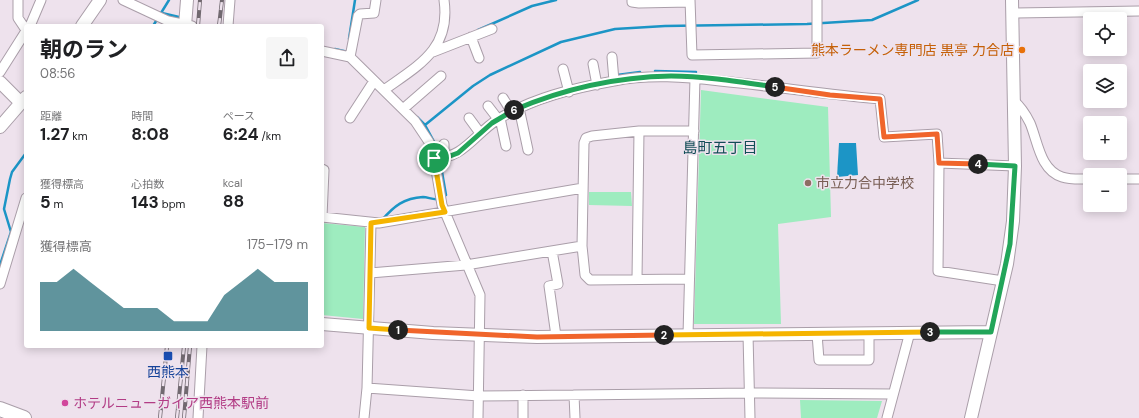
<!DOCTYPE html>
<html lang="ja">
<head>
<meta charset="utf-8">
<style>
  body { margin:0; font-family:"DM Sans","Noto Sans JP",sans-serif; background:#f6f6f6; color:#202124; height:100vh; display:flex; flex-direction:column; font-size:15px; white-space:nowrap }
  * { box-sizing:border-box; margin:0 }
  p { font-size:13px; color:#757577 }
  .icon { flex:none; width:22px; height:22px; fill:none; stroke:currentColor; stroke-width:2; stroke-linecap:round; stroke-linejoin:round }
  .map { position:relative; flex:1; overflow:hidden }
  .details { position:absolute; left:24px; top:24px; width:300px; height:324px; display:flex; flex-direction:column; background:#fff; border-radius:4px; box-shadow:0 2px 10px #0003 }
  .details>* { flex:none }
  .fabs { position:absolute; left:1083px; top:12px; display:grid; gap:8px }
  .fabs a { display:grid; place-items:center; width:44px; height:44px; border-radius:4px; background:#fff; box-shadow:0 2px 10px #0003; font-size:20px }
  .pin { position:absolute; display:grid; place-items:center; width:34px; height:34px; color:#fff; margin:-17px; border:2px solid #fff; border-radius:50%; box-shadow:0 1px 4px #0007 }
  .km { position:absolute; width:20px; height:20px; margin:-10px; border-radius:50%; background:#222; color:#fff; font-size:11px; line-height:20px; text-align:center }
  .round { display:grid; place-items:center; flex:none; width:42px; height:42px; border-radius:4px; background:#f6f6f6 }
  .headline { display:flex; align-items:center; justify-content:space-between; height:68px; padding:0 16px }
  h1 { font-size:22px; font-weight:700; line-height:30px }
  .stats { display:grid; grid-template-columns:repeat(3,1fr); gap:6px; height:68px; padding:4px 16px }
  .stats div { display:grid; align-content:center }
  .stats b { font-size:17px; font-weight:700 }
  .stats small { font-size:11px; font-weight:400 }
  .stats p { font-size:11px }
  .chart { height:112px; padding:8px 16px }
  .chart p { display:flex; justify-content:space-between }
  .chart svg { width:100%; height:72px; margin-top:4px; fill:#1e6774; opacity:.7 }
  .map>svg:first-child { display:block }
</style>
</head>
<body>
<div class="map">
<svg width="1139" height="418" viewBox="0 0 1139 418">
  <rect width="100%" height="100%" fill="#eee2ed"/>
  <!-- green -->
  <path fill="#9eecbf" d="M701 90 828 107 831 217 778 224 781 324H694Z
    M589 192H631L632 206 589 205Z
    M322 223 365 227 363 319 322 315Z
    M800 400 882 401 877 418H801Z"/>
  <!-- water -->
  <path fill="#1c95c6" d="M839 143H856L858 175 837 177Z"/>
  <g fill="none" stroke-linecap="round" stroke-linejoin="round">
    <!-- stream -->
    <path stroke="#1c95c6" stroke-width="2.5" d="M162 13 179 17
      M153 26 169 0
      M478 30 532 6 556 0
      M349 39 355 0
      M335 49 348 52
      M655 71 696 72
      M617 75 640 72
      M417 117 425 125
      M443 196 446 195 438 149 425 125 473 86 490 75 561 42 615 29 665 26 807 24 872 20 918 0
      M382 220C394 206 404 198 423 197 428 197 433 200 438 199
      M0 265 11 232 4 209 10 179 12 172 26 153"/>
    <!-- street casing -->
    <g stroke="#aa9ea9" stroke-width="11">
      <path id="street" d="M18 0V18L26 30
        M123 0 168 21 192 26
        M632 0V2L639 3 690 2
        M690 0 692 55 817 53V0
        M1012 13 1139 11
        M30 26 41 0
        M228 26 230 0
        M471 37 479 58
        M322 51 350 57 415 121 429 142 434 158 442 205 480 295 478 418
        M433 52 492 29
        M350 57 358 16 360 14 374 13 376 0
        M612 57 614 81
        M593 64 597 85
        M563 69 569 92
        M0 72 26 31
        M384 90C419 65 451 49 444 0
        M503 98 511 111
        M1014 101C1021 107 1026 115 1030 123 1038 142 1040 170 1062 177 1071 180 1081 179 1090 179
        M488 106 498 119
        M519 108 528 150
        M403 109 441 76
        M350 118 374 81
        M469 118 480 133
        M500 118 506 146
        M444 157V144
        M434 158C462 160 476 133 497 120 532 98 574 88 614 81 649 74 686 77 720 81 774 86 827 95 880 99L884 137 937 134 939 163 938 271 1003 281
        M939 163 1015 166
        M322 169 324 170 322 217 379 223 583 188
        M1120 179H1139
        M552 251 558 284 549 286 556 336
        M370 273 466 265 582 246
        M637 279 639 131
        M689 279 590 280 585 275 582 246 584 143 586 138 592 136 639 131H694
        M0 284 26 198
        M748 334 750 418
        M817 334 819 360H869V333
        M688 335 695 78
        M367 388 479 396 750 393 893 394
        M523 395V418
        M574 395 575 418
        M198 418 202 346
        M364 418 367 388 371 223
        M887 418 910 332"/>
    </g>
    <!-- secondary casing -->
    <g stroke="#aa9ea9" stroke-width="14">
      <path id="secondary" d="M82 26 100 0
        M185 26 187 0
        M0 82 21 103
        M0 127 26 97
        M322 324 433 333 537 337 991 332
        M971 418 1007 264 1013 221 1015 166 1012 0"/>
    </g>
    <!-- primary casing -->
    <g stroke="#aa9ea9" stroke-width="16">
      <path id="primary" d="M0 409 24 418"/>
    </g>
    <!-- street -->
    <use href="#street" stroke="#fff" stroke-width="9"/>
    <!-- secondary -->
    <use href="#secondary" stroke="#fff" stroke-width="12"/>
    <!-- primary -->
    <use href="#primary" stroke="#fff" stroke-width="14"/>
    <!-- rail casing -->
    <g stroke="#716970" stroke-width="4">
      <path id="rail" d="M198 26 200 0
        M219 26 222 0
        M160 418 167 346
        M177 418 184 346
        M184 418 190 346"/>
    </g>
    <!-- rail -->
    <use href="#rail" stroke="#eee2ed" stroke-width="2.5" stroke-dasharray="8" stroke-linecap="butt"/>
  </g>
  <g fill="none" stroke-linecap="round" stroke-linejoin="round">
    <!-- split-1 casing -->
    <g stroke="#fff" stroke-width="8">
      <path id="split-1" d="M398 330 369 328 371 223 445 212 442 205 434 158"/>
    </g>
    <!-- split-2 casing -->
    <g stroke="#fff" stroke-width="8">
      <path id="split-2" d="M398 330 537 337 664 335"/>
    </g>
    <!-- split-3 casing -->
    <g stroke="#fff" stroke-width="8">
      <path id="split-3" d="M664 335 930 332"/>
    </g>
    <!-- split-4 casing -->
    <g stroke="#fff" stroke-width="8">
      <path id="split-4" d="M930 332H991L1010 244 1015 166 978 164"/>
    </g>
    <!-- split-5 casing -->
    <g stroke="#fff" stroke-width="8">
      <path id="split-5" d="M775 87 830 95 880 99 884 137 937 134 939 163 978 164"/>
    </g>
    <!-- split-6 casing -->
    <g stroke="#fff" stroke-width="8">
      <path id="split-6" d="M514 110C563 89 618 77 671 76 705 76 741 82 775 87"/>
    </g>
    <!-- split-7 casing -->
    <g stroke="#fff" stroke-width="8">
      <path id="split-7" d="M434 158 450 156 458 153 492 123 514 110"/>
    </g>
    <!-- split-1 -->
    <use href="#split-1" stroke="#f5b400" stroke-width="5"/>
    <!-- split-2 -->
    <use href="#split-2" stroke="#f0652b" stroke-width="5"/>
    <!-- split-3 -->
    <use href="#split-3" stroke="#f5b400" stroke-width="5"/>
    <!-- split-4 -->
    <use href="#split-4" stroke="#22a559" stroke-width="5"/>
    <!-- split-5 -->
    <use href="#split-5" stroke="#f0652b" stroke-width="5"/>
    <!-- split-6 -->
    <use href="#split-6" stroke="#22a559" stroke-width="5"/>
    <!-- split-7 -->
    <use href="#split-7" stroke="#22a559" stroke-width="5"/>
  </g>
  <!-- markers -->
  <circle fill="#e8710a" stroke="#eee2ed" stroke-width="1.5" cx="1022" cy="50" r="4"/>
  <circle fill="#8d6e63" stroke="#eee2ed" stroke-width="1.5" cx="808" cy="183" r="4"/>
  <rect fill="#1a4fb4" stroke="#eee2ed" stroke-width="1.5" x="163" y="351" width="10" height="10" rx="2"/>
  <circle fill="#d1479c" stroke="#eee2ed" stroke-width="1.5" cx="65" cy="403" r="4"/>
  <g text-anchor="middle" stroke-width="3" stroke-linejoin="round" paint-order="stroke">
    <!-- food labels -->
    <g font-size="14" fill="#c56008" stroke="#eee2ed" text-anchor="end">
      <text x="1014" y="55">熊本ラーメン専門店 黒亭 力合店</text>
    </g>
    <!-- education labels -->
    <g font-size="14" fill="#785e54" stroke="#eee2ed" text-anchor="start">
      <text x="816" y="188">市立力合中学校</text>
    </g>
    <!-- transit labels -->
    <g font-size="14" fill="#164399" stroke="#eee2ed">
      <text x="168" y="377">西熊本</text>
    </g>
    <!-- hotel labels -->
    <g font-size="14" fill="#b23c85" stroke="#eee2ed" text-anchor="start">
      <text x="73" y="408">ホテルニューガイア西熊本駅前</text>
    </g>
    <!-- neighbourhood labels -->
    <g font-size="15" fill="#124d57" stroke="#eee2ed">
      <text x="720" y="153">島町五丁目</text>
    </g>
  </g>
</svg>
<div class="fabs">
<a><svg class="icon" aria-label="locate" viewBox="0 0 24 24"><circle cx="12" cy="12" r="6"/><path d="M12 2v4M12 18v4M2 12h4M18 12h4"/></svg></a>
<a><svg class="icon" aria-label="layers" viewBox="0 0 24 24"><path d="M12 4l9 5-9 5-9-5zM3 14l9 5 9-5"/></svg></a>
<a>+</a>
<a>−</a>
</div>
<div class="pin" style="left:434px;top:158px;background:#1e9e55"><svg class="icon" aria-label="arrive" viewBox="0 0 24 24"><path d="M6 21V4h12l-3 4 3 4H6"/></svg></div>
<b class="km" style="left:398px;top:330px">1</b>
<b class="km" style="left:664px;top:335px">2</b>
<b class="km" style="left:930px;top:332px">3</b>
<b class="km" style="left:978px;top:164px">4</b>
<b class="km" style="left:775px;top:87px">5</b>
<b class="km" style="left:514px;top:110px">6</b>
<section class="details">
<div class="headline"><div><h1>朝のラン</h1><p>08:56</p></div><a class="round"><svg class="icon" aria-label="share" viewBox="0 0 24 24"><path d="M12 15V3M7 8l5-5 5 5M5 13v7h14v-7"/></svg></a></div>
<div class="stats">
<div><p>距離</p><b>1.27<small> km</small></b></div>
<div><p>時間</p><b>8:08</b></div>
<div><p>ペース</p><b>6:24<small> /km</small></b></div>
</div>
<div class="stats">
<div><p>獲得標高</p><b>5<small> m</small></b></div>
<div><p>心拍数</p><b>143<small> bpm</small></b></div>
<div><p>kcal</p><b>88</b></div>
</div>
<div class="chart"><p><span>獲得標高</span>175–179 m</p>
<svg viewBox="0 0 160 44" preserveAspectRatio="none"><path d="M0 44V14L10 14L20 6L30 14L40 22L50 30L60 30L70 30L80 38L90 38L100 38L110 22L120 14L130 6L140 14L150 14L160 14V44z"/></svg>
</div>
</section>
</div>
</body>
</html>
